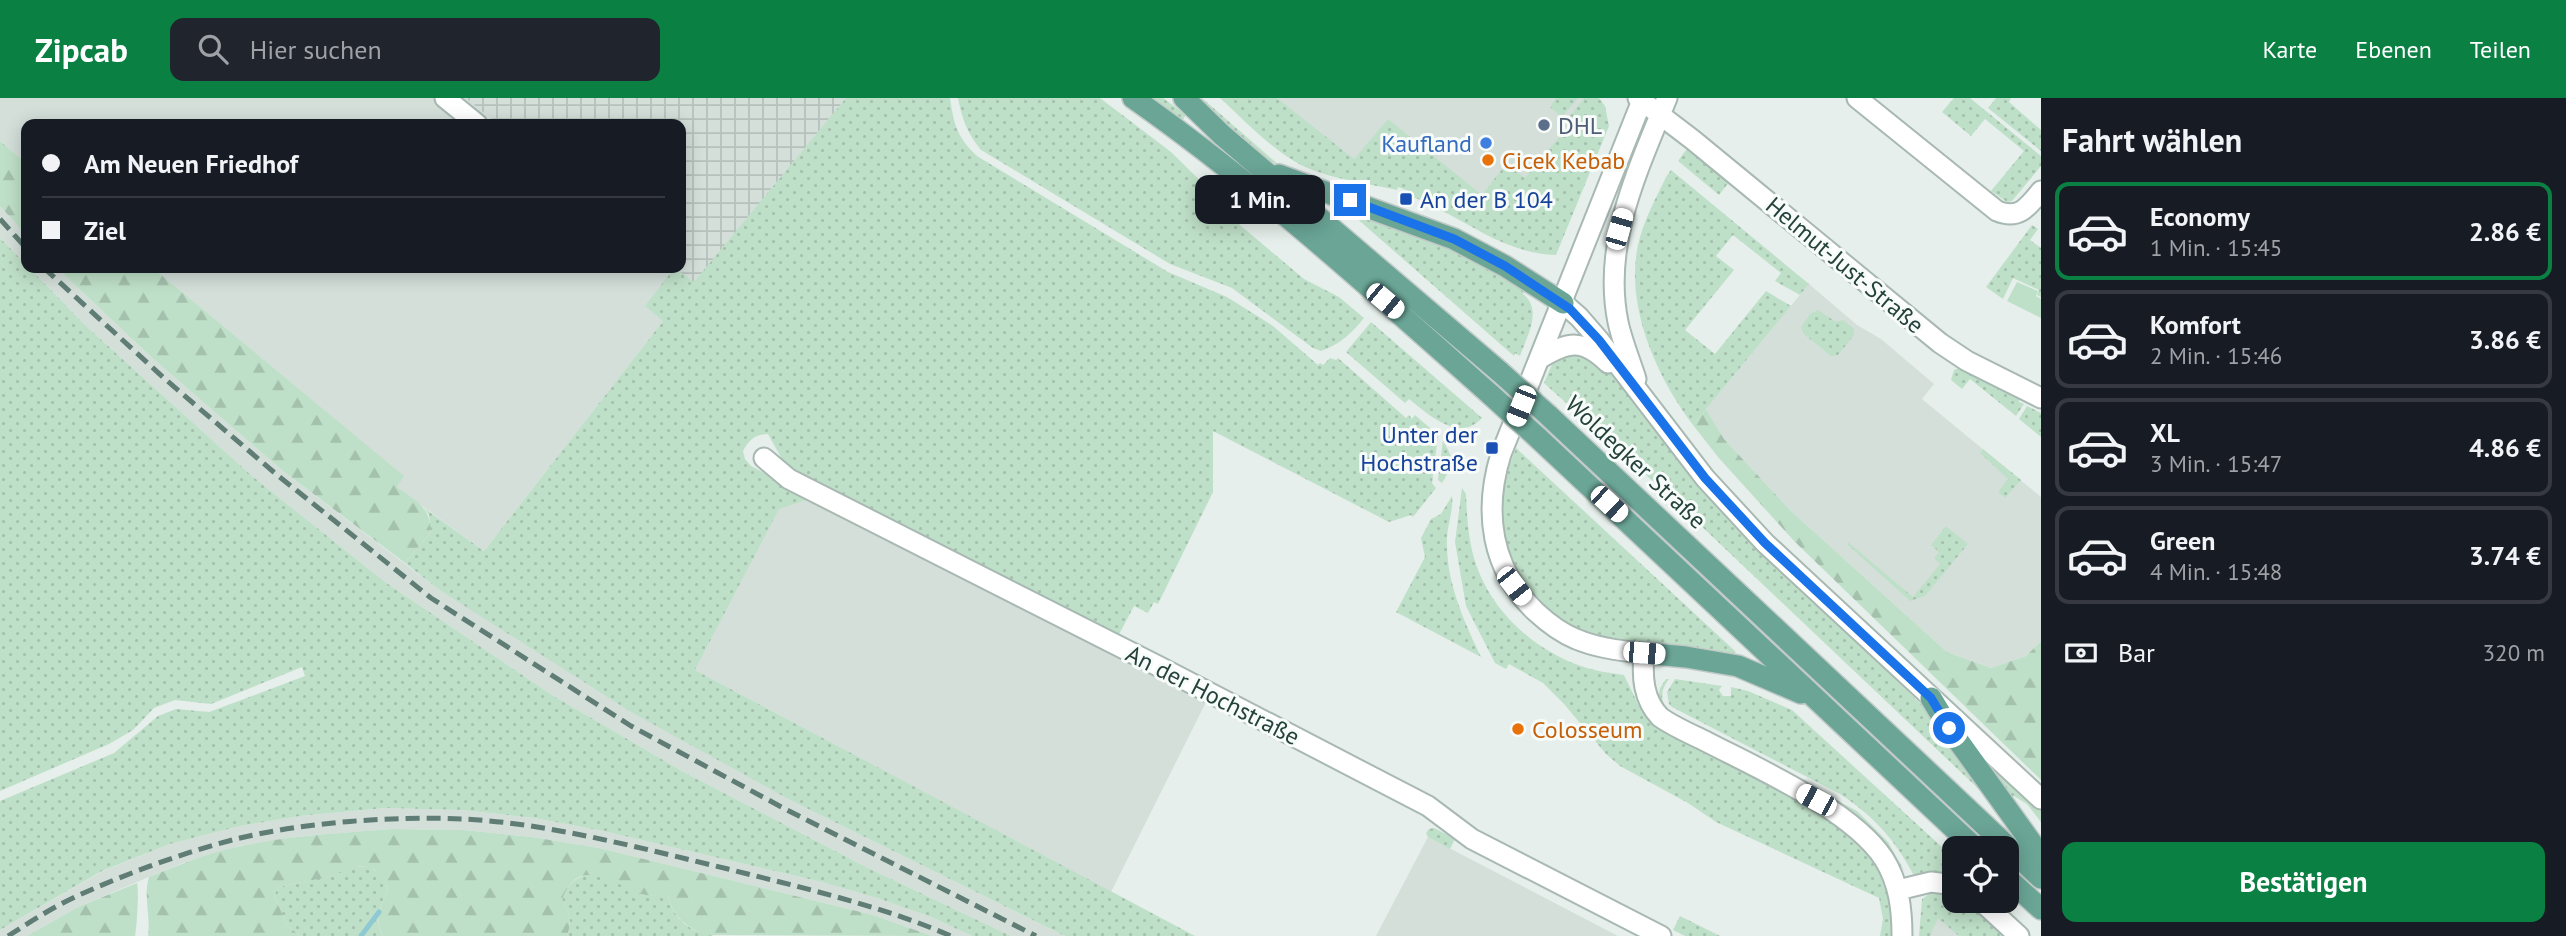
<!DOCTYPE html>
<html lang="de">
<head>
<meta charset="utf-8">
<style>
	body { margin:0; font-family:"PT Sans",sans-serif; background:#20242c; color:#f1f3f6; height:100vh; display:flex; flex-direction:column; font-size:26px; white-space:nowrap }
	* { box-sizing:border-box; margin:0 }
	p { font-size:23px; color:#9ea1a6 }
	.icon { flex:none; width:38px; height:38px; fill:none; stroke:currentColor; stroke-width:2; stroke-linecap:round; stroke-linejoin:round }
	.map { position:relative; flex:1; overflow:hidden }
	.panel { display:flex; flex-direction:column; background:#171b24; width:525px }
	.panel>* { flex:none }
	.banner { position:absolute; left:21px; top:21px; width:665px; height:154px; border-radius:14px; box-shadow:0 4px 18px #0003; display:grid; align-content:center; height:154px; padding:0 21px; background:#171b24 }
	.fabs { position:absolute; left:1942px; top:738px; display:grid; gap:14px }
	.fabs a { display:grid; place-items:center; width:77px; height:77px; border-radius:14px; background:#171b24; box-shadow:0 4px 18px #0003; font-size:35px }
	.end { position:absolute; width:32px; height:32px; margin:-16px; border:9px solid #1a73e8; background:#fff; box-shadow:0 0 0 4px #fff }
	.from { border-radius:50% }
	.bubble { position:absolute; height:49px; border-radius:14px; background:#171b24; box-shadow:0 4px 18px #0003; font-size:23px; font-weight:700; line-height:49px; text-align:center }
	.car { position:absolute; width:21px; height:42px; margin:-21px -10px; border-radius:9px; box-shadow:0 0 5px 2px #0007; background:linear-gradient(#fff 24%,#345 0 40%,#fff 0 76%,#345 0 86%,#fff 0) }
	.banner b { display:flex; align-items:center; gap:24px; height:66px; font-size:26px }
	.banner b+b { border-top:2px solid #363941 }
	.banner i { width:18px; height:18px; background:#f1f3f6 }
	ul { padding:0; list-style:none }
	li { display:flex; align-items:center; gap:21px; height:98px; margin:0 14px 10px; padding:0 7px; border:4px solid #363941; border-radius:14px }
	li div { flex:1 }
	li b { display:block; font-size:26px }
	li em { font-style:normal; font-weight:700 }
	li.on { border-color:#0b8043 }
	li>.icon { width:63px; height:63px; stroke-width:1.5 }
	h2 { padding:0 21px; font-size:32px; line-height:84px }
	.pay { display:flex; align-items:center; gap:18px; height:77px; padding:0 21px; font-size:26px }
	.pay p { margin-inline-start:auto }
	.button { display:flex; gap:14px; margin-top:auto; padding:14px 21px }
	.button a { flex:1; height:80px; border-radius:14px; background:#0b8043; color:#fff; font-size:28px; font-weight:700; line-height:80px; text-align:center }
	header { display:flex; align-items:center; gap:42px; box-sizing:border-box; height:98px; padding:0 35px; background:#0b8043; color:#fff }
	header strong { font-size:33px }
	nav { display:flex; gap:38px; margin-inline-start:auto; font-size:24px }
	.search { width:490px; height:63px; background:#20242c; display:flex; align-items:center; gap:18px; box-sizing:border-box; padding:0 24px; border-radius:14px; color:#9ea1a6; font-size:26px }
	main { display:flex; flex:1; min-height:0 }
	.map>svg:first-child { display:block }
	.built { fill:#d4dfda }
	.industrial { fill:url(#industrial-grid) }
	.grass { fill:url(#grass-dots) }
	.forest { fill:url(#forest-firs) }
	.green { fill:#bfe0c8 }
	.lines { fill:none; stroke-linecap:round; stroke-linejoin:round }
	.stream { stroke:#8ec9d4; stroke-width:5 }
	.street-casing { stroke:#a8b8b2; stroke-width:23 }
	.primary-casing { stroke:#c2cac8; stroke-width:24 }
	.street { stroke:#fff; stroke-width:19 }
	.primary { stroke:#6aa596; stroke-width:21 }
	.rail { stroke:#5f7d75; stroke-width:5; stroke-dasharray:14 7; stroke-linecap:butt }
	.primary-bridge-casing { stroke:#c2cac8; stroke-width:24; stroke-linecap:butt }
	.primary-bridge { stroke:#6aa596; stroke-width:21 }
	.route { stroke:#1a73e8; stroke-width:9 }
	.service-dot { fill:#5c6f8a; stroke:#f7fbf9; stroke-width:2.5 }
	.shop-dot { fill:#3f7fe0; stroke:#f7fbf9; stroke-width:2.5 }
	.food-dot { fill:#e8710a; stroke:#f7fbf9; stroke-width:2.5 }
	.transit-dot { fill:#1a4fb4; stroke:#f7fbf9; stroke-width:2.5 }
	.labels { text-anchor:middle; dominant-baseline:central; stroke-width:6; stroke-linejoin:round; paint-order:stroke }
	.service-label { font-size:24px; fill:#4e5e75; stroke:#f7fbf9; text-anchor:start }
	.shop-label { font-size:24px; fill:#366cbe; stroke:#f7fbf9; text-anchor:end }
	.food-label { font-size:24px; fill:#c56008; stroke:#f7fbf9; text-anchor:start }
	.transit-label { font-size:24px; fill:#164399; stroke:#f7fbf9; text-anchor:start }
	.street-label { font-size:24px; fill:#24423a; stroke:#f7fbf9 }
</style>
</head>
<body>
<header>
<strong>Zipcab</strong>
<div class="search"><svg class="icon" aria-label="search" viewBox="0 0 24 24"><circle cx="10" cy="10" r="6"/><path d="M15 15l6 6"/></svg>Hier suchen</div>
<nav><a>Karte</a><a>Ebenen</a><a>Teilen</a></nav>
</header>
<main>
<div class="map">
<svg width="2041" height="838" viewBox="0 0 2041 838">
	<defs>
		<pattern id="industrial-grid" width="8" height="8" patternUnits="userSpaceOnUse" patternTransform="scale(1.75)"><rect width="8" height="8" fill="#d4dfda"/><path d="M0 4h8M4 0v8" fill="none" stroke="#b6c1bc"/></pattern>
		<pattern id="grass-dots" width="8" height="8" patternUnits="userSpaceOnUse" patternTransform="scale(1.75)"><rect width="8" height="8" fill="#bfe0c8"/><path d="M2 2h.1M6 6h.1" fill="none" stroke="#a4c1ad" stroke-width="1.8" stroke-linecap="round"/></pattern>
		<pattern id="forest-firs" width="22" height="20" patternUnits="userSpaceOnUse" patternTransform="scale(1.75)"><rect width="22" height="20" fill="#bfe0c8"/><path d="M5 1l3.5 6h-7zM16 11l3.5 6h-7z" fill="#a4c1ad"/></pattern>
	</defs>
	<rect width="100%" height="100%" fill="#e6efeb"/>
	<g class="built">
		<path d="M0,0H846L663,223L484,453L396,389L403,378L153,170H681V26H26V65L0,43Z"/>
		<path d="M1263,0H1584L1568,21L1573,25L1507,112L1353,63Z"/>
		<path d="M0,108L26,137V167L0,140Z"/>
		<path d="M29,170H57L150,258L283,373L438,491L792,703L1065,838H1011L868,770L682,673L552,597L385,484L252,378L87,229Z"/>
		<path d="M1809,186L1857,227L1881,241L1934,286L1922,301L2041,399V543L2026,558L1991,570L1947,554L1791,413L1724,341L1706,311Z"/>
		<path d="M812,400L1207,602L1111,794L695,572L779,410Z"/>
		<path d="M385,710L461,712L534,720L603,733L822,784L877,800L931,819L972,838H932L873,817L599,750L532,739L464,732L393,731L303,738L240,748L183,765L149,779L78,809L27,838H0V832L103,773L170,746L240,728L300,718Z"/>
		<path d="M1428,739L1618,838H1376Z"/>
		<path d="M1936,798L1979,838H1920Z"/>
	</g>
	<path class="industrial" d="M466,0H846L694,185L675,170H681V26H498Z"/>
	<g class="grass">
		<path d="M846,0H950C954,27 957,39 977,58L1168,174L1227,199L1273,228L1318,267L1320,265L1323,267L1330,260L1336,262L1338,260L1406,320L1409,317L1412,321L1415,317L1438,337L1432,385L1436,390L1413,419L1411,417L1389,424L1213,333V394L1158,506L1154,504L1148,515L1134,508L1116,542L789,374L768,336C755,336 749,342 743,353L745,361L751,368L812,400L779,411L695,572L1195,838H1065L792,703L631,614L438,491L405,465L431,434L429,417L424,410L484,453L663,223L645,208L672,173L669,170H675L694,184Z"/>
		<path d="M958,0H1100L1171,54L1219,101L1241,128L1304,181L1339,199L1364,220C1352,235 1339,247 1321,253L1313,250L1232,190L1170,166L981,52C967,35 962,21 958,0Z"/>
		<path d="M1151,0H1163L1186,17L1182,23Z"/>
		<path d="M1200,0H1202L1280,68C1249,53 1221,27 1200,0Z"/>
		<path d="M1220,0H1277L1354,61L1388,21L1482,97L1506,66L1525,80L1570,26L1566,23L1584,0H1599L1605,8L1609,28L1556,157C1500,155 1464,119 1413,99L1414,95L1398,89L1397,92C1366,85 1331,81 1303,68C1274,54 1244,22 1220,0Z"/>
		<path d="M1556,0H1578L1562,19L1550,9Z"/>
		<path d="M1954,0H1970L2041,58V68L2012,103L2007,104L1991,93L2024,53L1985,21L1971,38L1942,14Z"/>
		<path d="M1996,0H2011L2009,4L2041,32V53L1988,10Z"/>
		<path d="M1686,52H1691L1730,83L1719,97L1678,63Z"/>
		<path d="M1671,72L1809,186L1800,197L1775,183L1781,175L1733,137L1716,158L1734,172L1685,232L1715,256L1766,193L1791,208L1693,327C1655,277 1622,202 1640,139C1646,118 1657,98 1666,79Z"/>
		<path d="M1346,111L1447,147L1525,191L1523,196C1543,212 1527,238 1520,258L1515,255L1514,258Z"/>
		<path d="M2032,127L2038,131L2030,142L2041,150V199L2037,197L2039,192L2013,180L2003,201L1986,189Z"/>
		<path d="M0,140L87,229L252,378L385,484L552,597L682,673L868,770L1011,838H972L931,819L877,800L822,784L603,733L534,720L461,712L385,710L300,718L240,728L170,746L102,773L0,832V703L114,655L158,618L176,611L209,614L305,578L302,569L211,606L175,602L154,610L133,632L109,646L0,693Z"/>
		<path d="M1818,212L1836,224L1843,222L1854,231V237L1838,257L1831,258L1805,237L1801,229L1810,216Z"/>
		<path d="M1371,224L1482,320C1459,345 1429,317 1409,301L1405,305L1346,254Z"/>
		<path d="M1571,253L1605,268L1701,386L1759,450L1922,607L1942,632L1986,698L1677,405L1544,285L1553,264Z"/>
		<path d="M1964,268L2020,298L2019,304L2024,306L2016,318L1970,281L1962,291L1951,282L1954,272Z"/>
		<path d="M2027,308L2041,315V339L2019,321Z"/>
		<path d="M1443,342L1454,364L1442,385L1438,382Z"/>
		<path d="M1516,350L1736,554L1734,556C1718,553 1702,549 1686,548C1656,545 1626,545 1596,536C1512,512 1484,427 1516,350Z"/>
		<path d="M1983,351L2021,382L2005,400L1998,394L2008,381L1980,355Z"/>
		<path d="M1462,390L1466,396C1467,417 1468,439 1474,460C1489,511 1532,551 1581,568C1595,573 1610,575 1624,577L1638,606L1650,622C1722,670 1876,715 1894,811C1895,819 1893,830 1893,838H1880L1883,821L1879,800L1716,724L1688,705L1620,668L1606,656L1564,606L1543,585L1509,566L1506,571L1495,565L1466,508L1455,444Z"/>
		<path d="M1452,398C1454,412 1446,430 1447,446C1447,486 1464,523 1481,559L1396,514L1425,459L1421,440L1431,421L1441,416Z"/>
		<path d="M1946,428L1968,446L1925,498L1910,503L1848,447V444L1913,499L1940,466L1934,460L1939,454L1931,447Z"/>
		<path d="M1666,581H1669C1661,591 1660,600 1666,611L1857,713L1888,744L1905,774L1878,739L1848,713L1671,618L1658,603L1660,590Z"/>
		<path d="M1675,581L1722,588L1719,592L1723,598H1731V589L1748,593L1792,612L1955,761V779L1944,776H1913C1895,741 1872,717 1840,696L1672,609L1669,606L1667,594Z"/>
		<path d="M1961,638L2041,710V724L2027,706L2014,698L2008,700Z"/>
		<path d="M1434,730L1455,741L1450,751L1428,739L1426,735L1429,731Z"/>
		<path d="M369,768L382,777L388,790C382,805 373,823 383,838H300L287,827L274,797L279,789L326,779L352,769Z"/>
		<path d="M595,775L648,797L668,798C673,822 692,835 715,838H567C572,824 570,814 562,802C569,783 576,779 595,775Z"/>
		<path d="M1932,794L1955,795V803H1971L2011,838H1959L1938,820L1930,838H1919L1922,801Z"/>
		<path d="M1680,818L1720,838H1685L1673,832Z"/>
	</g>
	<g class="forest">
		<path d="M0,43L26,65V137L0,108Z"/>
		<path d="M57,170H153L404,378L397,389C416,403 430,408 431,434L405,465L283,373L150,258Z"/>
		<path d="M1706,311L1724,341L1791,413L1947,554L1991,570L2026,558L2041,543V682L1794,443L1718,359L1693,327Z"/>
		<path d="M393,731L464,732L532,739L599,750L873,817L932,838L706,837C686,829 673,819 668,798C661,798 653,798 646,797C615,788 579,754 562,802C570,813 572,824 567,838H383C373,823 382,805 388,790C372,753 350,773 323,780C308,783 293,786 279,789L274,797L287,827L300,838H148C151,818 143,798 149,779C179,767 210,754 242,748C292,737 342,735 393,731Z"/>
		<path d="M137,785C139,793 137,827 135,838H27L78,809Z"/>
	</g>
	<path class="green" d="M2017,184L2038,193L2036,198L2041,201V220L2007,203Z"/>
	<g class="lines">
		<path class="stream" d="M361,838L379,814"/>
		<g class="street-casing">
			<g id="street">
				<path d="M445,0L477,26"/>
				<path d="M1638,0L1693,42L1940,245L1967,263L2041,300"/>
				<path d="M1643,0L1501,356C1483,414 1491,471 1536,514C1548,525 1561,535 1576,541C1597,550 1620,553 1644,555C1642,579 1643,601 1660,619C1674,629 1691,636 1707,644C1759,671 1852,712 1884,761C1899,785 1902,811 1902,838"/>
				<path d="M1857,0L1997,113C2019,122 2028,109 2041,93"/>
				<path d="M1563,205L1579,219L1599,242L1705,380L1765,445L2041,701"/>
				<path d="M1541,260C1569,243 1583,241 1608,265"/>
				<path d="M1636,281C1630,262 1622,243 1618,224C1602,145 1638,72 1667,0"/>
				<path d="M764,360L789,381L1158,568L1428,708L1472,741L1661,838"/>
				<path d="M1898,792L1931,784L1955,787"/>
				<path d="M1981,803L2019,838"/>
			</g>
		</g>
		<g class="primary-casing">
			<g id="primary">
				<path d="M1133,0C1259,88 1376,195 1491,297"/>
				<path d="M1184,0L1222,37L1500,274"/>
				<path d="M1279,77L1454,141L1505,168L1563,205"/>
				<path d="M1548,317L2041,780"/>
				<path d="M1537,339L1976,751"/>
				<path d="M1644,555L1686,559L1738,568L1801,595"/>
				<path d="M1931,600L1949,630L2041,758"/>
				<path d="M2007,780L2041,811"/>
			</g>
		</g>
		<use href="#street" class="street"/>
		<use href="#primary" class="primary"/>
		<g class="rail">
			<path d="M0,121L26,150"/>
			<path d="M44,170L165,281L276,376L431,500L631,628L787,712L1036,838"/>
			<path d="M8,838C30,824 53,809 77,798C128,775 182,755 236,741C305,724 392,718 463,721C548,725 644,751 728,771C803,790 879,807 951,838"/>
		</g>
		<g class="primary-bridge-casing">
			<g id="primary-bridge">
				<path d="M1500,274L1548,317"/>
				<path d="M1491,297L1537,339"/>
			</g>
		</g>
		<use href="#primary-bridge" class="primary-bridge"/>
	</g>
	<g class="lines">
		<path class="route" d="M1350,102L1454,141L1505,168L1570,211L1599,242L1705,380L1765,445L1931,600L1949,630"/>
	</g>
	<circle class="service-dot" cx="1544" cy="27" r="7"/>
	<circle class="shop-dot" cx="1486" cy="45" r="7"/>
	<g class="food-dot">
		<circle cx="1488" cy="62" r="7"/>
		<circle cx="1518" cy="631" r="7"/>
	</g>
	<g class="transit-dot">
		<rect x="1399" y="94" width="14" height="14" rx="3.5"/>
		<rect x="1485" y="343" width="14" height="14" rx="3.5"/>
	</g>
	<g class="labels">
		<g class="service-label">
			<text x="1558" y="27">DHL</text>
		</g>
		<g class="shop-label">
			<text x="1472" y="45">Kaufland</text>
		</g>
		<g class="food-label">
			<text x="1502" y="62">Cicek Kebab</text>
			<text x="1532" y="631">Colosseum</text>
		</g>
		<g class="transit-label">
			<text x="1420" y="101">An der B 104</text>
			<text x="1478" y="336" text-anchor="end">Unter der<tspan x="1478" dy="28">Hochstraße</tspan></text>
		</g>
		<g class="street-label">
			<text transform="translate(1845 167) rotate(40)">Helmut-Just-Straße</text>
			<text transform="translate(1636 364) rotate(43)">Woldegker Straße</text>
			<text transform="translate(1213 597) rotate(27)">An der Hochstraße</text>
		</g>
	</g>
</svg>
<div class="fabs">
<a><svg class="icon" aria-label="locate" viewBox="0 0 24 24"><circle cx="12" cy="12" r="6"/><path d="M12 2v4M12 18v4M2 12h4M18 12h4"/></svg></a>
</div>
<i class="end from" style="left:1949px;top:630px"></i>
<i class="end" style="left:1350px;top:102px"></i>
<div class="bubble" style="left:1195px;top:77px;width:130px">1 Min.</div>
<i class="car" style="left:1619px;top:131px;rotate:16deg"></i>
<i class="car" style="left:1385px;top:203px;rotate:130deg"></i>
<i class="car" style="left:1521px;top:308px;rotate:202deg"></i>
<i class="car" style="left:1609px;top:406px;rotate:133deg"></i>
<i class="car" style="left:1514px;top:488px;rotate:142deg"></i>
<i class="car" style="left:1644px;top:555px;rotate:95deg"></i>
<i class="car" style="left:1816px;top:702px;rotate:298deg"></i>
<div class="banner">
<b><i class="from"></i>Am Neuen Friedhof</b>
<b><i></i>Ziel</b>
</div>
</div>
<section class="panel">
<h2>Fahrt wählen</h2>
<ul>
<li class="on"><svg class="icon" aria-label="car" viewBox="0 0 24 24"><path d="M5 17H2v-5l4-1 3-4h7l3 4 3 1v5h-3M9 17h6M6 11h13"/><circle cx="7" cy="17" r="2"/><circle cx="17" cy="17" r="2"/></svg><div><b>Economy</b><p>1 Min. · 15:45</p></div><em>2.86 €</em></li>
<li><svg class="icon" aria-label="car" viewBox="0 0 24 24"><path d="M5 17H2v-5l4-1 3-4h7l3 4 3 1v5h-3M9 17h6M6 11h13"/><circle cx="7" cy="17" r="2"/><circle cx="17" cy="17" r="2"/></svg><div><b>Komfort</b><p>2 Min. · 15:46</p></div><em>3.86 €</em></li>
<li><svg class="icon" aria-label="car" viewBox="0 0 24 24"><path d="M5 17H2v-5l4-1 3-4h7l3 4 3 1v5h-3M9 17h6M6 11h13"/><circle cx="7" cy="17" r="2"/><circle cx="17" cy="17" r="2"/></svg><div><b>XL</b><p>3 Min. · 15:47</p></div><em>4.86 €</em></li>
<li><svg class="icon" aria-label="car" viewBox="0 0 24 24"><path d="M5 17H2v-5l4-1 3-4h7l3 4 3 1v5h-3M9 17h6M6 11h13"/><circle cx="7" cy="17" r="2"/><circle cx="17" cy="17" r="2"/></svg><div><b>Green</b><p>4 Min. · 15:48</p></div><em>3.74 €</em></li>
</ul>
<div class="pay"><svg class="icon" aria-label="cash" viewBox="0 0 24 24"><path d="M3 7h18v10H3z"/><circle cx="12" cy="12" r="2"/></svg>Bar<p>320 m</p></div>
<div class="button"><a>Bestätigen</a></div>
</section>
</main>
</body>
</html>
